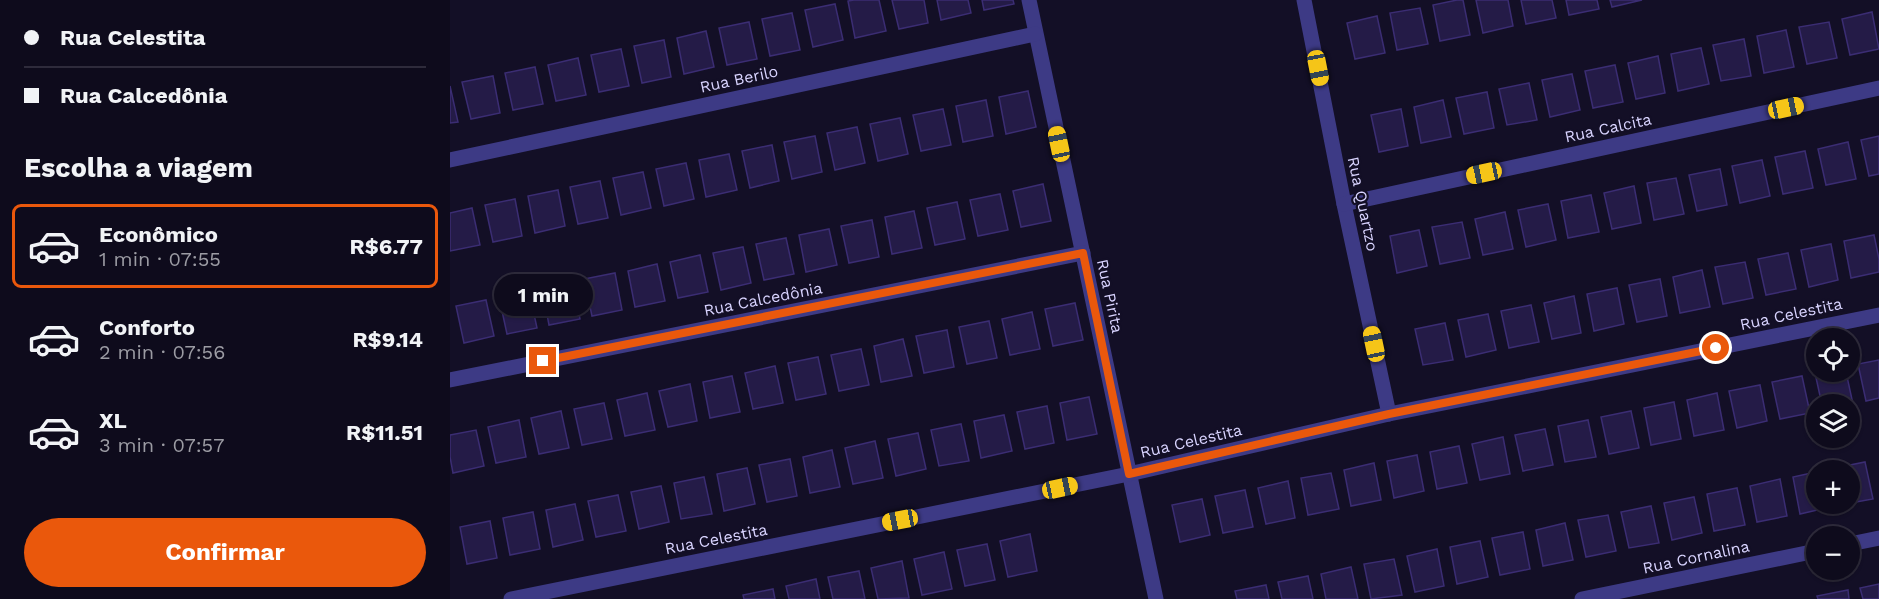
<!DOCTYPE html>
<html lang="pt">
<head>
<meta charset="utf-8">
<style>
	body { margin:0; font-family:"Work Sans",sans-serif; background:#1c1929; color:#f1f3f6; height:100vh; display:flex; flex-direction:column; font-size:22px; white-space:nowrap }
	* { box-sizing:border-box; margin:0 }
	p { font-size:20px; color:#9b9ba3 }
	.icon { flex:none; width:33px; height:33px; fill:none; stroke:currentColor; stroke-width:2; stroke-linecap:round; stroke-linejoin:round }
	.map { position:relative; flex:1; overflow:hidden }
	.details { display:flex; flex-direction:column; background:#0e0b1c; width:450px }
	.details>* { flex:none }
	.hud { display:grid; align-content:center; height:132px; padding:0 24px; background:#0e0b1c }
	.buttons { position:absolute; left:1356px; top:328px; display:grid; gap:12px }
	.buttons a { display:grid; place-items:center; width:54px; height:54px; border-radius:50%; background:#0e0b1c; box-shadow:0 2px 4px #0004,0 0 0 2px #2e2b3b; font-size:30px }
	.end { position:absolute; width:27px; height:27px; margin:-14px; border:8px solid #ea580c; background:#fff; box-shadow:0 0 0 3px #fff }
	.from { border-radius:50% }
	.bubble { position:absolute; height:42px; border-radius:21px; background:#0e0b1c; box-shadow:0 2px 4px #0004,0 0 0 2px #2e2b3b; font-size:20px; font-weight:700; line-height:42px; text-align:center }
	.car { position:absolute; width:18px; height:36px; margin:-18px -9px; border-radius:8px; box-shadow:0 0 4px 2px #0007; background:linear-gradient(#f5c518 24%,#345 0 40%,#f5c518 0 76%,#345 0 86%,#f5c518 0) }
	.hud b { display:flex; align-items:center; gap:21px; height:57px; font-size:22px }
	.hud b+b { border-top:2px solid #2e2b3b }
	.hud i { width:15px; height:15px; background:#f1f3f6 }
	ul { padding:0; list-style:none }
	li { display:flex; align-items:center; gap:18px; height:84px; margin:0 12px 9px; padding:0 12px; border:3px solid transparent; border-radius:9px }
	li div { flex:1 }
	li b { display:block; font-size:22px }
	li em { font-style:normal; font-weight:700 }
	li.on { border-color:#ea580c }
	li>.icon { width:54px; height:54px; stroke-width:1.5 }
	h2 { padding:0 24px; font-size:27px; line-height:72px }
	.cta { display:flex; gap:12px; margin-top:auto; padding:12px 24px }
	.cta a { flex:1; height:69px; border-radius:36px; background:#ea580c; color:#fff; font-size:24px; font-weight:700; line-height:69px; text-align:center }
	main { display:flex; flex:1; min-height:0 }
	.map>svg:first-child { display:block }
	.building { fill:#241b47; stroke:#3b2d73; stroke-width:1.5 }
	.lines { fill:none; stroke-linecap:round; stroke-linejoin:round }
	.minor { stroke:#3d3a85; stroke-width:15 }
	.route { stroke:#ea580c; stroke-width:8 }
	.labels { text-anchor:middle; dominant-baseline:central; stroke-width:4.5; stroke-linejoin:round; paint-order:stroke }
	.street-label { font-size:16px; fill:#d9d4ff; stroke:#130f26 }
</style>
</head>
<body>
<main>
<section class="details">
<div class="hud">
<b><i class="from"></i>Rua Celestita</b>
<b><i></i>Rua Calcedônia</b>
</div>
<h2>Escolha a viagem</h2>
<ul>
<li class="on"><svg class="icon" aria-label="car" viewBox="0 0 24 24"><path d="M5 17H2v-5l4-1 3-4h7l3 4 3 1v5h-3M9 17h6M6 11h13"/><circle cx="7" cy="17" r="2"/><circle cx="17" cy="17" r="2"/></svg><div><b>Econômico</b><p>1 min · 07:55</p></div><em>R$6.77</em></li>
<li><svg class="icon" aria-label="car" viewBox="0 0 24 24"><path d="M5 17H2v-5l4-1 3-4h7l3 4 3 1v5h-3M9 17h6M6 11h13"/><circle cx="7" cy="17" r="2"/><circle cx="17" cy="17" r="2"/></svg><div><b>Conforto</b><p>2 min · 07:56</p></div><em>R$9.14</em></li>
<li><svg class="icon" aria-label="car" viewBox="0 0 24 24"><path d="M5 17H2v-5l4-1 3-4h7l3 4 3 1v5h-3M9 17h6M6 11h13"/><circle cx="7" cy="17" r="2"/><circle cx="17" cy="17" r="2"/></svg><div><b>XL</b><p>3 min · 07:57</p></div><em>R$11.51</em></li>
</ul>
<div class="cta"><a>Confirmar</a></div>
</section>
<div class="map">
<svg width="1429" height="599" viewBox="0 0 1429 599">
	<rect width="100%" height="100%" fill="#130f26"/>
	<g class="building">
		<path d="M404,0H429L436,31L405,38L398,1Z"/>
		<path d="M442,0H474L478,23L449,29Z"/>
		<path d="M487,0H518L521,13L491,20Z"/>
		<path d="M532,0H563L564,4L534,10Z"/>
		<path d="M1007,0H1013L1020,35L990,41L983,5Z"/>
		<path d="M1026,0H1058L1063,26L1033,33Z"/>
		<path d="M1071,0H1102L1106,18L1076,24Z"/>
		<path d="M1116,0H1147L1149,9L1119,15Z"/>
		<path d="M1160,0H1192L1162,7Z"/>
		<path d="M385,4L393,40L363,47L355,10Z"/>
		<path d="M970,8L978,44L947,50L940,13Z"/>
		<path d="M1422,12L1429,49L1400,55L1392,19Z"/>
		<path d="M342,13L350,50L320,56L312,19Z"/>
		<path d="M927,16L935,53L905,59L897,23Z"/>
		<path d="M299,22L307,59L277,65L269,28Z"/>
		<path d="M1379,22L1387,58L1357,64L1349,27Z"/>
		<path d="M1336,30L1344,67L1314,73L1307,36Z"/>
		<path d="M256,31L264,67L234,74L227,38Z"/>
		<path d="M1294,39L1301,76L1271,81L1263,45Z"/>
		<path d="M214,40L221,77L192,83L184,46Z"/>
		<path d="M1251,48L1259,84L1228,91L1221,54Z"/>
		<path d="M171,49L179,86L149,92L141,55Z"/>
		<path d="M1208,56L1215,93L1186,99L1178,63Z"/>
		<path d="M128,58L136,95L106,101L98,65Z"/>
		<path d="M1165,65L1173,102L1143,108L1135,71Z"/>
		<path d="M85,67L93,104L63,110L55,73Z"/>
		<path d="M1122,74L1130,110L1100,117L1092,80Z"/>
		<path d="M43,76L50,113L21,119L12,82Z"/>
		<path d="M1079,83L1087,120L1057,125L1049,89Z"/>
		<path d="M0,86L8,122L0,123Z"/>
		<path d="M578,91L586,127L556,134L549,97Z"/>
		<path d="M1037,92L1044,128L1014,134L1006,98Z"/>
		<path d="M536,100L543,136L513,142L506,106Z"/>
		<path d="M993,100L1001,137L971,143L964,107Z"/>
		<path d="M493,109L501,145L471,151L463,115Z"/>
		<path d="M951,109L958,146L929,152L921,115Z"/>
		<path d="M450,118L458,154L428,161L420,124Z"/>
		<path d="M407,127L415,163L385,170L377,133Z"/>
		<path d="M365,136L372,172L342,179L334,142Z"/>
		<path d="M1429,136V174L1419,176L1411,140Z"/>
		<path d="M1398,142L1406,179L1376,185L1368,149Z"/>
		<path d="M322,145L329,181L300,188L292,151Z"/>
		<path d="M1355,151L1363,188L1333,194L1325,157Z"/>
		<path d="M279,154L287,190L256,197L249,160Z"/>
		<path d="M1312,160L1320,196L1290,203L1282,166Z"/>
		<path d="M236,163L244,199L214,206L206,169Z"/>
		<path d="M1270,169L1277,205L1247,211L1239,175Z"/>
		<path d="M193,172L201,208L171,215L163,178Z"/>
		<path d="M1226,178L1234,214L1204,220L1197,183Z"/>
		<path d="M150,181L158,218L128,224L120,187Z"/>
		<path d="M593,184L601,221L571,227L563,191Z"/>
		<path d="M1184,186L1191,223L1162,229L1154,193Z"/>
		<path d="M108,190L115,226L85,233L78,196Z"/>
		<path d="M550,194L558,230L528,236L520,200Z"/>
		<path d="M1141,195L1149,232L1118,238L1111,201Z"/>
		<path d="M65,199L72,236L43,242L35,205Z"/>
		<path d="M507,202L515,239L485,245L477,208Z"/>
		<path d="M1098,204L1106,240L1076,247L1068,210Z"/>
		<path d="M22,208L30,245L0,251V213Z"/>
		<path d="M464,211L472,248L442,254L435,217Z"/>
		<path d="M1055,212L1063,249L1033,255L1025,219Z"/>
		<path d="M422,220L429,257L399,263L391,226Z"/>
		<path d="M1012,222L1020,258L990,264L982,227Z"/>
		<path d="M379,229L387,265L356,272L349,235Z"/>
		<path d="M969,230L977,266L947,273L940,236Z"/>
		<path d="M1424,235L1429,259V272L1401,278L1394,241Z"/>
		<path d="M336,238L344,274L314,280L306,244Z"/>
		<path d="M1381,244L1388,280L1359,287L1351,250Z"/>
		<path d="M293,247L301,283L271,290L263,253Z"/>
		<path d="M1338,253L1346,289L1316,295L1308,259Z"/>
		<path d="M250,255L258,292L228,298L220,262Z"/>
		<path d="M1295,262L1303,298L1273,304L1265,267Z"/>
		<path d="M207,264L215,301L185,307L178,271Z"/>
		<path d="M1252,270L1260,307L1230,313L1223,277Z"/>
		<path d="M165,273L172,310L142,316L134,279Z"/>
		<path d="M1210,279L1217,316L1187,322L1179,285Z"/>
		<path d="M122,282L130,319L99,325L92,288Z"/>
		<path d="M1167,288L1174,324L1144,331L1137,294Z"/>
		<path d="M79,291L87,328L57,334L49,297Z"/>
		<path d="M1124,296L1131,333L1102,339L1094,303Z"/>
		<path d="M36,300L44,336L14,343L6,306Z"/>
		<path d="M625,303L633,340L603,346L595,309Z"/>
		<path d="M1081,305L1089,342L1059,348L1051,311Z"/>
		<path d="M582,312L590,349L560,355L552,319Z"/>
		<path d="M1038,314L1046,350L1016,357L1008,320Z"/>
		<path d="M539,321L547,358L517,364L509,327Z"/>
		<path d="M995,323L1003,360L973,365L965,329Z"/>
		<path d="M497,330L504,367L474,373L466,336Z"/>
		<path d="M453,339L462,376L431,382L424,346Z"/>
		<path d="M411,349L419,385L389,391L381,355Z"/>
		<path d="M368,357L376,394L346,400L338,363Z"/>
		<path d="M1429,360V398L1416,401L1408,364Z"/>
		<path d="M325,366L333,403L303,409L295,373Z"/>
		<path d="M1371,372H1396L1403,404L1372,405L1365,373Z"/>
		<path d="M282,376L290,412L260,418L253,382Z"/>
		<path d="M1352,376L1360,413L1330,419L1322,382Z"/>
		<path d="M240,384L247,421L218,427L209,391Z"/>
		<path d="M1310,385L1317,421L1287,428L1279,391Z"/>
		<path d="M197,393L205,430L175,436L167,400Z"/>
		<path d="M1267,393L1274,430L1244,436L1237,400Z"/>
		<path d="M639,397L647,434L617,440L610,403Z"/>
		<path d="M1224,402L1231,439L1201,445L1194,408Z"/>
		<path d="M154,403L162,439L132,445L124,409Z"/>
		<path d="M597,406L604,443L575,449L567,412Z"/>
		<path d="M111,411L119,448L89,454L81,418Z"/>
		<path d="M1181,411L1189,448L1159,454L1151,417Z"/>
		<path d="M554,415L562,451L531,458L524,421Z"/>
		<path d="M69,420L76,457L46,463L38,427Z"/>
		<path d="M1138,420L1146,457L1115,462L1108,426Z"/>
		<path d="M511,424L519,461L489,466L481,430Z"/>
		<path d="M1095,429L1103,465L1073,471L1065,435Z"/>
		<path d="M26,430L34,466L3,473L0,457V435Z"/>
		<path d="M468,433L476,469L446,476L438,439Z"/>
		<path d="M1053,437L1060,474L1030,480L1022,444Z"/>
		<path d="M425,441L433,478L403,484L395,448Z"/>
		<path d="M1009,446L1017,483L987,489L980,452Z"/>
		<path d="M382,450L390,487L360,493L353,457Z"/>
		<path d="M967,455L974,491L944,498L937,461Z"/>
		<path d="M340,459L347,496L317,502L309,465Z"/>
		<path d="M1415,462L1423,499L1400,503V471H1386L1385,468Z"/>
		<path d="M924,463L931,500L901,506L894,470Z"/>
		<path d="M297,468L305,504L274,511L267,474Z"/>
		<path d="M1366,472V504H1379L1380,507L1350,514L1343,477Z"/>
		<path d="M881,473L889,509L858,515L851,478Z"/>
		<path d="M254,477L262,514L231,519L224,483Z"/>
		<path d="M1330,479L1337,516L1307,522L1300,486Z"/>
		<path d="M838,481L845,518L816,524L808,488Z"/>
		<path d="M211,486L219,522L189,529L181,492Z"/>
		<path d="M1287,488L1295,525L1264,531L1257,494Z"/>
		<path d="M795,490L803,527L773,533L765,496Z"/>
		<path d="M168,495L176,531L146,537L138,501Z"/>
		<path d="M1244,497L1252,533L1222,540L1214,503Z"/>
		<path d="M752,499L760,535L730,542L722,505Z"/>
		<path d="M125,504L133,540L103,547L96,510Z"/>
		<path d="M1201,506L1209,543L1179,548L1171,512Z"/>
		<path d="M83,512L90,549L60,555L53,518Z"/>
		<path d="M1158,515L1166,551L1136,557L1128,520Z"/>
		<path d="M40,521L47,558L17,564L10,527Z"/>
		<path d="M1115,523L1123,560L1093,566L1086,530Z"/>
		<path d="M1073,532L1080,569L1050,575L1042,538Z"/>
		<path d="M580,534L587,571L558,577L550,541Z"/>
		<path d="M1030,541L1038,577L1007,584L1000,547Z"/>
		<path d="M537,544L545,580L515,586L507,550Z"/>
		<path d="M987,549L994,586L965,592L957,556Z"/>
		<path d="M494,552L502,589L472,595L464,559Z"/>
		<path d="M944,559L952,595L921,599L914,564Z"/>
		<path d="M452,561L459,598L428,599L421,568Z"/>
		<path d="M901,567L908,599H876L871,574Z"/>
		<path d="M409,571L415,599H383L378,577Z"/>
		<path d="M858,576L863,599H832L828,582Z"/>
		<path d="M366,579L370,599H339L336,586Z"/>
		<path d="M1429,584V599H1413L1410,588Z"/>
		<path d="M816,585L819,599H787L785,591Z"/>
		<path d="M323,589L325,599H294L293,595Z"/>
		<path d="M1398,590L1399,599H1368L1367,596Z"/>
	</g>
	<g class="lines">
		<g class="minor">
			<path d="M579,0L706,599"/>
			<path d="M854,0L894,204L939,414"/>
			<path d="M0,160L585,34"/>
			<path d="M894,204L1429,88"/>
			<path d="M0,380L633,253"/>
			<path d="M1400,544L1429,538"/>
			<path d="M61,599L679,474L939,414L1429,315"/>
			<path d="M1132,599L1366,551"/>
		</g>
	</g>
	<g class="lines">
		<path class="route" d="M93,361L633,253L679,474L939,414L1266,348"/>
	</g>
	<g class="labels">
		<g class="street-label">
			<text transform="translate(289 79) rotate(-12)">Rua Berilo</text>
			<text transform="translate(1158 128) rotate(-12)">Rua Calcita</text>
			<text transform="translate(913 204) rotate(78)">Rua Quartzo</text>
			<text transform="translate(660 296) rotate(78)">Rua Pirita</text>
			<text transform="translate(313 299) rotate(-11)">Rua Calcedônia</text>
			<text transform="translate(1341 314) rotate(-12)">Rua Celestita</text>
			<text transform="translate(741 441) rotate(-13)">Rua Celestita</text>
			<text transform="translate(266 539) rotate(-11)">Rua Celestita</text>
			<text transform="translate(1246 557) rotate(-12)">Rua Cornalina</text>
		</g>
	</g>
</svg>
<div class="buttons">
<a><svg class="icon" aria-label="locate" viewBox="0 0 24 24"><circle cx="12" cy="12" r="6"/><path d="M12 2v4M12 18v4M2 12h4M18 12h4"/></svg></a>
<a><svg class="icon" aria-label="layers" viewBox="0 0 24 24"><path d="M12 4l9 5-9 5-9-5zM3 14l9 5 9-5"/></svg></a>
<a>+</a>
<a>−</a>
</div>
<i class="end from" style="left:1266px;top:348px"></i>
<i class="end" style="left:93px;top:361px"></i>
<div class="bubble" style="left:44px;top:274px;width:99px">1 min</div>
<i class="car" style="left:868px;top:68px;rotate:169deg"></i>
<i class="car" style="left:1336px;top:108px;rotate:78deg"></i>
<i class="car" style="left:609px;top:144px;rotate:348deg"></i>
<i class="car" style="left:1034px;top:173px;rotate:258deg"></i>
<i class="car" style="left:924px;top:344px;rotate:348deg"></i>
<i class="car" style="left:610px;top:488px;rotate:78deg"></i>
<i class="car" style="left:450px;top:520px;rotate:259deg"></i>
</div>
</main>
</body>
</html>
